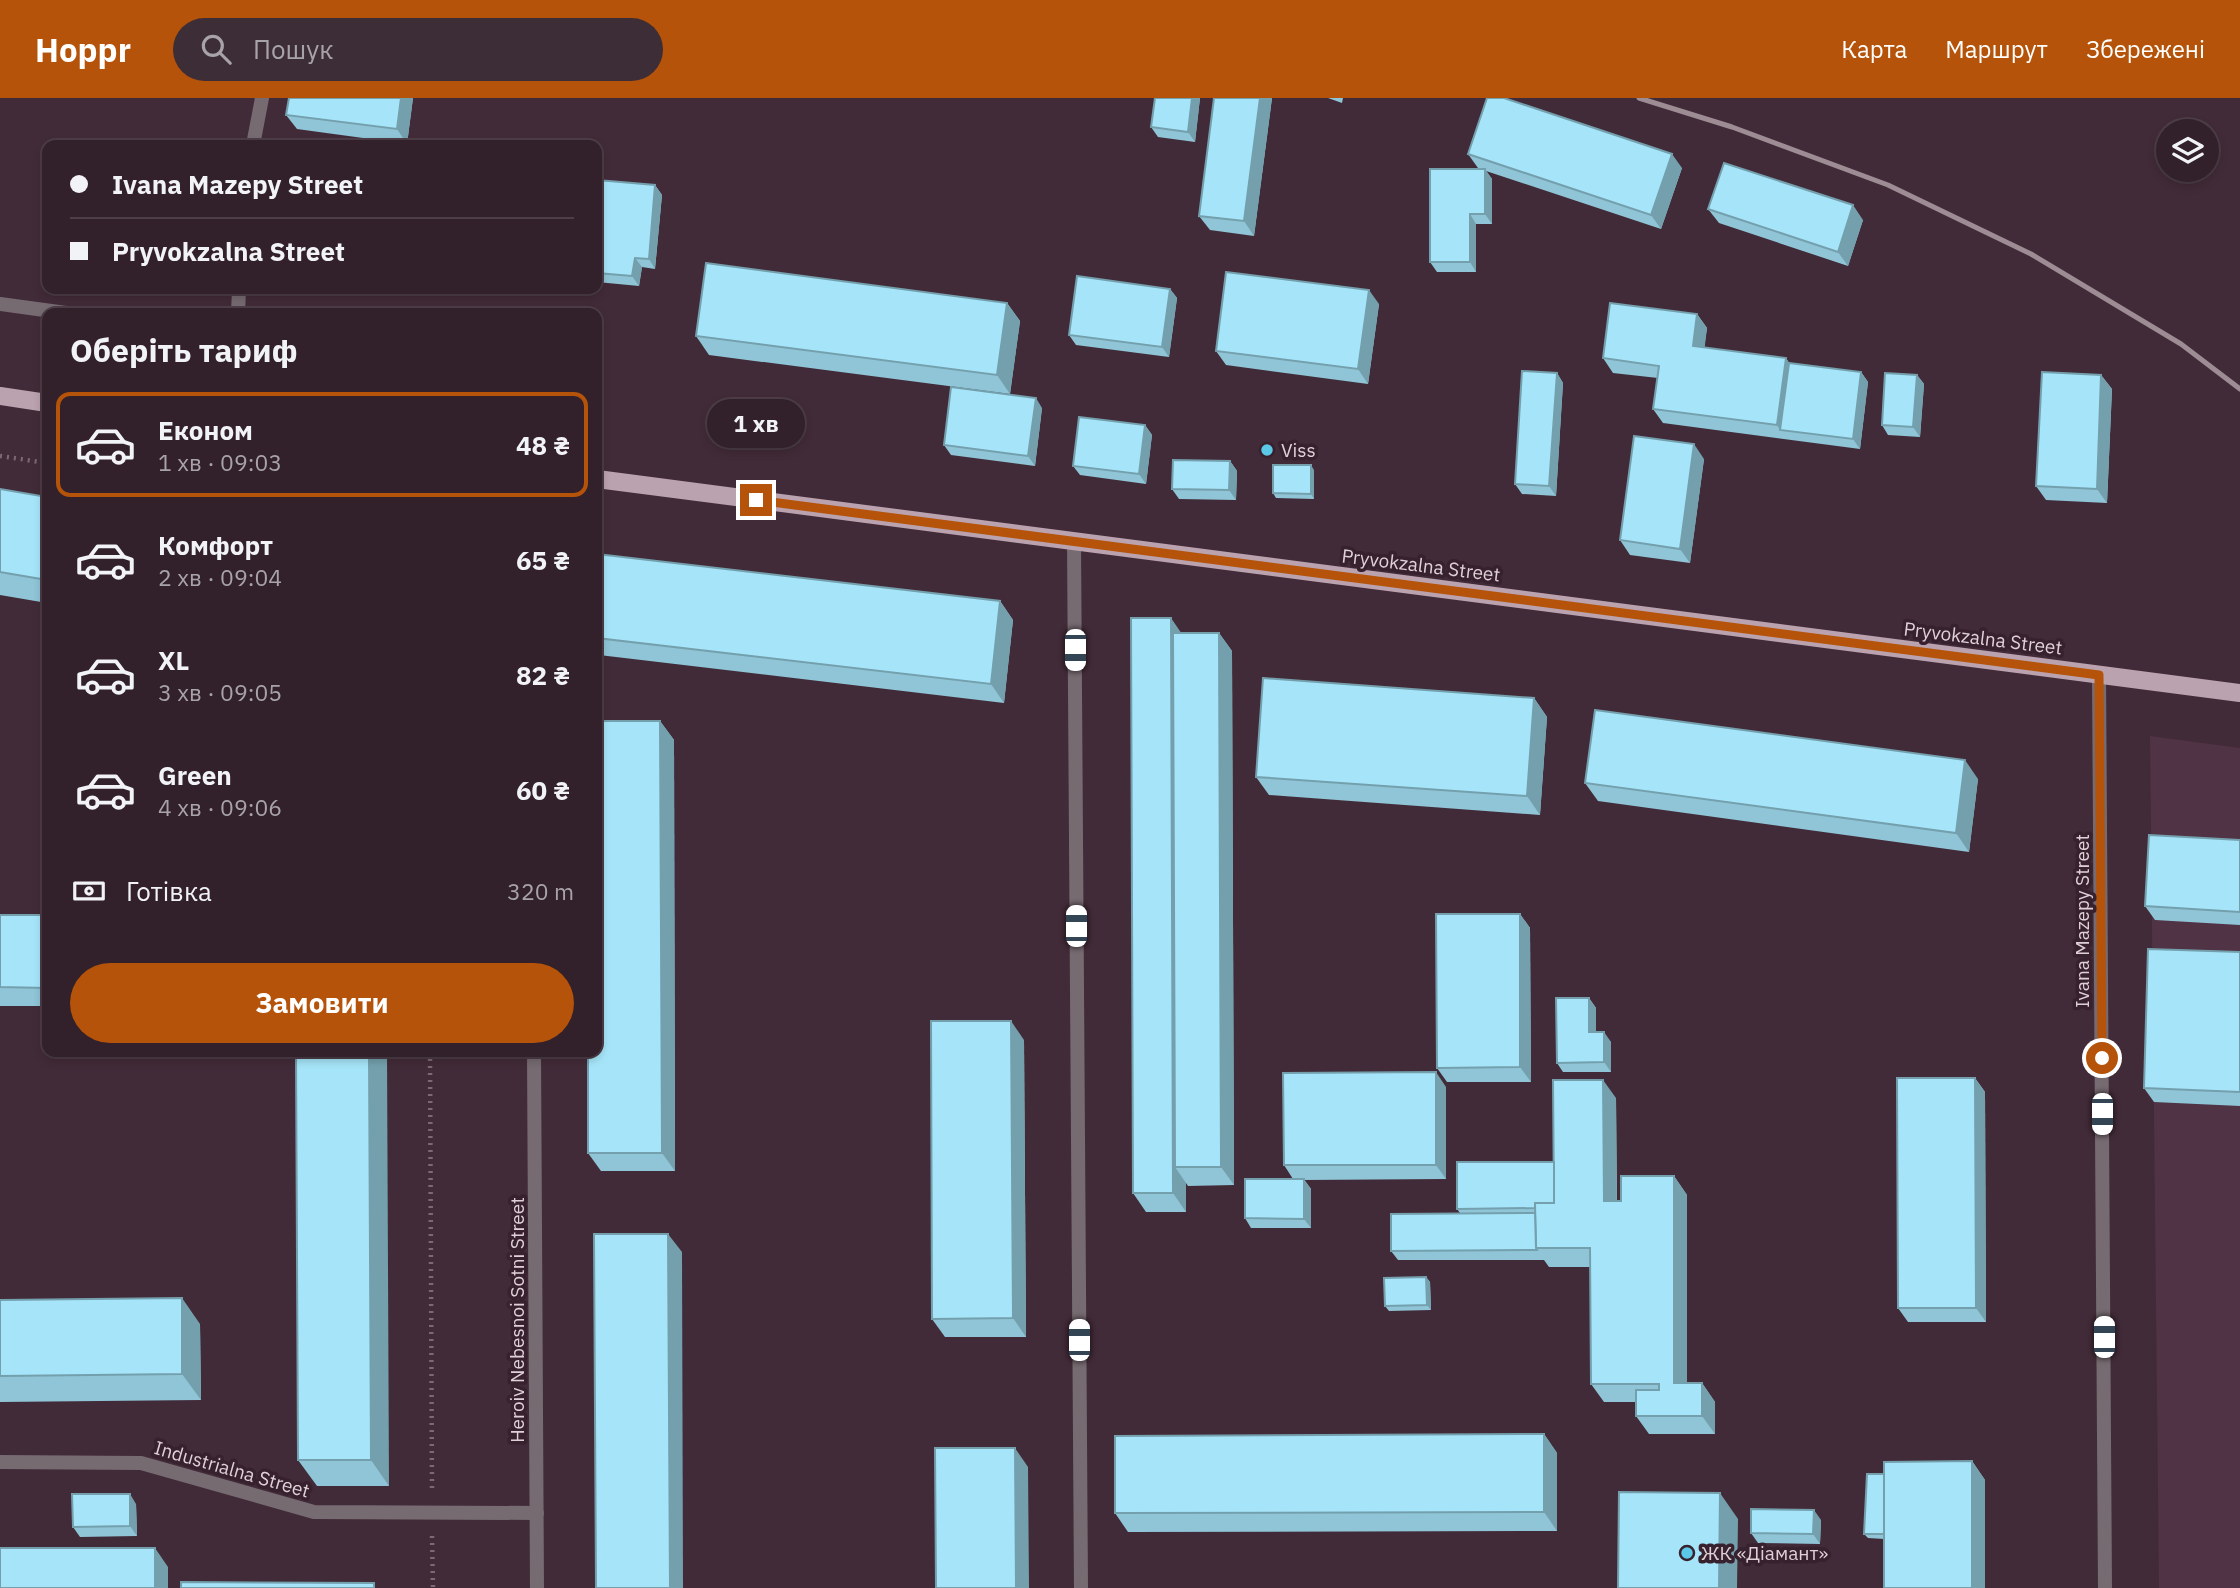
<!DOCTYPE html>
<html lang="uk">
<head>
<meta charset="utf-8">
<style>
	body { margin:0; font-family:"IBM Plex Sans",sans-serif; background:#3d2d36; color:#f1f3f6; height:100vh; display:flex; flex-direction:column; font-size:26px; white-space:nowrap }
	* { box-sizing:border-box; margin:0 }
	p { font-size:23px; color:#a8a3a8 }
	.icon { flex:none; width:38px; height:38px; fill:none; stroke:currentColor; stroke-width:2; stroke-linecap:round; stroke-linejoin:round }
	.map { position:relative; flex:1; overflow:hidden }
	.details { position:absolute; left:42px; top:210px; width:560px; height:749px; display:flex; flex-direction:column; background:#32202a; border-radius:14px; box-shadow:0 4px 10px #0003,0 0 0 2px #4d3e47 }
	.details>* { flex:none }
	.hud { position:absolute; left:42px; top:42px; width:560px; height:154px; border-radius:14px; box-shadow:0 4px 10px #0003,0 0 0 2px #4d3e47; display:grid; align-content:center; height:154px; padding:0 28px; background:#32202a }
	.buttons { position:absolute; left:2156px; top:21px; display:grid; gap:14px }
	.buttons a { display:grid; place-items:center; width:63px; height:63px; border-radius:50%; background:#32202a; box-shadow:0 4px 10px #0003,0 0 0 2px #4d3e47; font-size:35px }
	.end { position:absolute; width:32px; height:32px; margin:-16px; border:9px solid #b45309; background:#fff; box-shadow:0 0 0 4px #fff }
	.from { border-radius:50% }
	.bubble { position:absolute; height:49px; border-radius:24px; background:#32202a; box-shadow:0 4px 10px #0003,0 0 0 2px #4d3e47; font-size:23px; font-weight:800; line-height:49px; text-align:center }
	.car { position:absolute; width:21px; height:42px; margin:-21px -10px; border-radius:9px; box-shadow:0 0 5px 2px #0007; background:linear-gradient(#fff 24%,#345 0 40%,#fff 0 76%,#345 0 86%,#fff 0) }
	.hud b { display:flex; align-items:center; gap:24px; height:66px; font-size:26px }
	.hud b+b { border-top:2px solid #4d3e47 }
	.hud i { width:18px; height:18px; background:#f1f3f6 }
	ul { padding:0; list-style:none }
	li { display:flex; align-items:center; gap:21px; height:105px; margin:0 14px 10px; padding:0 14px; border:4px solid transparent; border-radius:14px }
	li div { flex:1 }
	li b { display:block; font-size:26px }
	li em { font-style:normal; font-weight:800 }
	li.on { border-color:#b45309 }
	li>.icon { width:63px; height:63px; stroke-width:1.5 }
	h2 { padding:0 28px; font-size:32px; line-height:84px }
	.pay { display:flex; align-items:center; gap:18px; height:77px; padding:0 28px; font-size:26px }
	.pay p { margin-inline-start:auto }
	.cta { display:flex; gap:14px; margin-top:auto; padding:14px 28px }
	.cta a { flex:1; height:80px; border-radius:42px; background:#b45309; color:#fff; font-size:28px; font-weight:800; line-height:80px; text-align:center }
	header { display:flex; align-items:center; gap:42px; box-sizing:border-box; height:98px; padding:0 35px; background:#b45309; color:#fff }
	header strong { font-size:33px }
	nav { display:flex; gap:38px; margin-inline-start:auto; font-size:24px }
	.search { width:490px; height:63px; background:#3d2d36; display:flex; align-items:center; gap:18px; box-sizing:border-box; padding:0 24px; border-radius:38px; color:#a8a3a8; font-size:26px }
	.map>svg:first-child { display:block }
	.built { fill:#503344 }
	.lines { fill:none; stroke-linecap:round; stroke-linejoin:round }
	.path { stroke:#7d6974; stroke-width:4.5; stroke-dasharray:2 5; stroke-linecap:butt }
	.service { stroke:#776b72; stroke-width:14 }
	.minor { stroke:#776b72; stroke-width:14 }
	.primary { stroke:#bba2af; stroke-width:18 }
	.rail { stroke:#9e8c95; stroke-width:5 }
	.wall { fill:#8fc5d6 }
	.shaded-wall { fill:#74a0ae }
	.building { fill:#a6e5f9; stroke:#74a0ae; stroke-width:2 }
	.route { stroke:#b45309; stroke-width:9 }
	.poi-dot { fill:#5ac8e6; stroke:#37212e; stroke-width:2.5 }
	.labels { text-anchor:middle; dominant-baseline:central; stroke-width:7; stroke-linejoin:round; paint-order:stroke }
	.poi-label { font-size:19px; fill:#dfd0d7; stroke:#37212e; text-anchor:start }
	.street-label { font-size:19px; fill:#dfd0d7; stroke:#37212e }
</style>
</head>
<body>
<header>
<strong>Hoppr</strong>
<div class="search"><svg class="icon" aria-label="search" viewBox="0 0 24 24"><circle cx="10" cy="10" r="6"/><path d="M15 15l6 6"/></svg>Пошук</div>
<nav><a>Карта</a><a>Маршрут</a><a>Збережені</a></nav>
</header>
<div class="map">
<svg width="2240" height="1490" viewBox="0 0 2240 1490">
	<rect width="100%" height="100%" fill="#422b38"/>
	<path class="built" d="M2150,638L2240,650V1490H2159Z"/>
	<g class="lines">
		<g class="path">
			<path d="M0,358L47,365"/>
			<path d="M430,954L432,1391"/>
			<path d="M432,1438L433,1490"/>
		</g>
		<g class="service">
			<path d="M253,47L262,0"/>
			<path d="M0,206L66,215"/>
			<path d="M238,215L239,191"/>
			<path d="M1074,443L1081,1490"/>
		</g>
		<g class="minor">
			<path d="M2099,577L2105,1490"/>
			<path d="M534,954L537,1490"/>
			<path d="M0,1364L141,1365L314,1414L537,1415"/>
		</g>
		<g class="primary">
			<path d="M0,298L47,305"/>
			<path d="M597,381L2240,595"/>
		</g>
		<path class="rail" d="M1639,0L1732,29L1888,87L2031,156L2181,246L2240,291"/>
	</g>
	<g class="wall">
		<path d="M413,0L407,46L297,31L286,17Z"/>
		<path d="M1155,0H1200L1195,44L1158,39L1151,29Z"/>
		<path d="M1214,0H1272L1254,138L1210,132L1199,118Z"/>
		<path d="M1328,0H1343L1342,5Z"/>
		<path d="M1468,56L1682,70L1661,131L1486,73L1492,81V126H1476V174H1437L1430,164L1481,71L1478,70Z"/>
		<path d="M597,82L655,87L662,97L655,171L642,169L639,188L597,184Z"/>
		<path d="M1708,111L1863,122L1848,168L1719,125Z"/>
		<path d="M1170,191L1177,200L1169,259L1076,247L1069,237Z"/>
		<path d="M1007,205L1020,223L1010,296L709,257L696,238Z"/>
		<path d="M1379,206L1368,286L1226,267L1216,253Z"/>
		<path d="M1697,216L1707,230L1704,250L1786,260L1789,265L1861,274L1868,284L1860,351L1663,325L1653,311L1658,280L1613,275L1603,260Z"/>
		<path d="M1557,275L1563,285L1556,398L1522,396L1515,386Z"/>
		<path d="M1917,277L1924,286L1920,339L1888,337L1882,327Z"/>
		<path d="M2101,277L2112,291L2107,405L2046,402L2036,388Z"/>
		<path d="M1042,310L1035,368L951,357L944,347Z"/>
		<path d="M1145,327L1152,337L1146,386L1080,377L1073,368Z"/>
		<path d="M1704,361L1690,465L1630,457L1620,442Z"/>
		<path d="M1230,363L1237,373L1236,402L1179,401L1172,391Z"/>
		<path d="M1314,372V401L1276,400L1273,395Z"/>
		<path d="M0,391L47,399V505L0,497Z"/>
		<path d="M597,456L1000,503L1013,522L1004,605L599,557L597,554Z"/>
		<path d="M1181,535H1219L1232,553L1234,1087L1188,1088L1186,1085V1114H1146L1133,1095Z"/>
		<path d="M1534,600L1547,619L1540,717L1269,697L1256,679Z"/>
		<path d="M660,623L674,642L675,1073H601L588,1055Z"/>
		<path d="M1978,681L1969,754L1598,703L1585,685Z"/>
		<path d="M2240,742V827L2155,822L2145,808Z"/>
		<path d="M1520,816L1530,830L1531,984H1447L1437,970Z"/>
		<rect x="0" y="817" width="47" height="91"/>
		<path d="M2240,854V1008L2154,1004L2144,990Z"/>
		<path d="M1589,900L1596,910V934L1611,944V974H1563L1557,965Z"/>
		<path d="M1024,942L1026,1239H945L932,1221Z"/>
		<path d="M296,954L389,1388H317L298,1362Z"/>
		<path d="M1975,980L1985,994L1986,1224H1908L1898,1210Z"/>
		<path d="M1446,989V1081L1304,1082L1311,1091V1130H1251L1245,1120L1293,1081L1284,1067Z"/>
		<path d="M1616,1000L1617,1103H1621L1674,1078L1687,1097V1285H1702L1715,1304V1336H1649L1636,1318V1304H1604L1591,1286L1590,1169H1549L1544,1162H1398L1391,1153L1460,1115L1457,1111L1554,1064Z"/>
		<path d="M1426,1179L1430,1184L1431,1212L1389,1213L1385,1208Z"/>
		<path d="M0,1202L200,1226L201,1302L0,1304Z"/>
		<path d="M1544,1336L1557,1355V1433L1128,1434L1115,1415Z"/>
		<path d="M1972,1363L1985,1382V1490H1884V1441L1868,1440L1864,1436L1884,1376Z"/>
		<path d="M136,1406L137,1438L80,1439L73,1429Z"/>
		<path d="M1821,1422L1820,1446L1758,1445L1751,1435Z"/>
	</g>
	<g class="shaded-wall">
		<path d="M401,0H413L407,46L397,31Z"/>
		<path d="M1192,0H1200L1195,44L1188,34Z"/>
		<path d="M1260,0H1272L1254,138L1244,123Z"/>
		<path d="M1672,56L1682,70L1661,131L1651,117Z"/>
		<path d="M1485,71L1492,81V126L1485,116Z"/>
		<path d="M655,87L662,97L655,171L649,161Z"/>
		<path d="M1853,107L1863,122L1848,168L1838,154Z"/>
		<path d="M1470,116L1476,126V174L1470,164Z"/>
		<path d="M635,160L642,169L639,188L632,178Z"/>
		<path d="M1170,191L1177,200L1169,259L1162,249Z"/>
		<path d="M1369,192L1379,206L1368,286L1358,271Z"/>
		<path d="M1007,205L1020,223L1010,296L997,277Z"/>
		<path d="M1697,216L1707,230L1703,263L1693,248Z"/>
		<path d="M1786,260L1796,275L1780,332L1777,327Z"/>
		<path d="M1861,274L1868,284L1860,351L1853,341Z"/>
		<path d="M1557,275L1563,285L1556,398L1549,388Z"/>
		<path d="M1917,277L1924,286L1920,339L1913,329Z"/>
		<path d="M2101,277L2112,291L2107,405L2097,391Z"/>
		<path d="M1036,300L1042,310L1035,368L1028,358Z"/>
		<path d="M1145,327L1152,337L1146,386L1139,376Z"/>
		<path d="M1694,346L1704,361L1690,465L1680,451Z"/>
		<path d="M1230,363L1237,373L1236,402L1229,392Z"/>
		<path d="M1311,367L1314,372V401L1311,396Z"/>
		<path d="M1000,503L1013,522L1004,605L991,586Z"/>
		<path d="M1171,520L1184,539L1175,1069L1186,1085V1114L1173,1095Z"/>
		<path d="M1219,535L1232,553L1234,1087L1221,1069Z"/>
		<path d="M1534,600L1547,619L1540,717L1527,698Z"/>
		<path d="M660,623L674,642L675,1073L662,1055Z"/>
		<path d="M1965,662L1978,681L1969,754L1956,735Z"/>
		<path d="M1520,816L1530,830L1531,984L1520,969Z"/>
		<path d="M1589,900L1596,910V944L1589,934Z"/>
		<path d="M1011,923L1024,942L1026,1239L1013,1220Z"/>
		<path d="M1604,934L1611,944V974L1604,964Z"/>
		<path d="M369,954H387L389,1388L371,1362Z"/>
		<path d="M1436,974L1446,989V1081L1436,1067Z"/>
		<path d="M1975,980L1985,994L1986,1224L1976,1210Z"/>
		<path d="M1603,982L1616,1000L1617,1122L1604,1103Z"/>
		<path d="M1674,1078L1687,1097V1304L1674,1285Z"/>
		<path d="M1304,1081L1311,1091V1130L1304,1121Z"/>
		<path d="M668,1136L682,1154L683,1490H670Z"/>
		<path d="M1426,1179L1430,1184L1431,1212L1427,1207Z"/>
		<path d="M182,1200L200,1226L201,1302L182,1276Z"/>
		<path d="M1702,1285L1715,1304V1336L1702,1318Z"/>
		<path d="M1544,1336L1557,1355V1433L1544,1414Z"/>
		<path d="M1015,1350L1028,1369L1029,1490H1016Z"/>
		<path d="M1972,1363L1985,1382V1490H1972Z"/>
		<path d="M1720,1395L1738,1421L1737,1490H1719Z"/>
		<path d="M130,1396L136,1406L137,1438L130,1428Z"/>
		<path d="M1814,1412L1821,1422L1820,1446L1813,1436Z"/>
		<path d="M155,1450L168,1469V1490H155Z"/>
	</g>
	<g class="building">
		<path d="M289,0H401L397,31L286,17Z"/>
		<path d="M1155,0H1192L1188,34L1151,29Z"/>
		<path d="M1214,0H1260L1244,123L1199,118Z"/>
		<path d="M1487,0H1504L1672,56L1651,117L1468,56Z"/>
		<path d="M1724,65L1853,107L1838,154L1708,111Z"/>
		<path d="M1430,71H1485V116H1470V164H1430Z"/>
		<path d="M597,82L655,87L649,161L635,160L632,178L597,175Z"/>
		<path d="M706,165L1007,205L997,277L696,238Z"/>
		<path d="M1226,174L1369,192L1358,271L1216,253Z"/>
		<path d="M1077,178L1170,191L1162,249L1069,237Z"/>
		<path d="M1610,205L1697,216L1693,248L1786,260L1777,327L1653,311L1659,268L1603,260Z"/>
		<path d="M1789,265L1861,274L1853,341L1780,332Z"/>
		<path d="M1522,273L1557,275L1549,388L1515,386Z"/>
		<path d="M2042,274L2101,277L2097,391L2036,388Z"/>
		<path d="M1885,275L1917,277L1913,329L1882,327Z"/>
		<path d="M951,289L1036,300L1028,358L944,347Z"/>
		<path d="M1079,319L1145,327L1139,376L1073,368Z"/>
		<path d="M1634,338L1694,346L1680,451L1620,442Z"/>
		<path d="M1173,362L1230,363L1229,392L1172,391Z"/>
		<path d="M1273,367H1311V396L1273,395Z"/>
		<path d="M0,391L47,399V482L0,474Z"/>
		<path d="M597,456L1000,503L991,586L597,540Z"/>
		<path d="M1131,520H1171L1173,1095H1133Z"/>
		<path d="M1173,535H1219L1221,1069H1175Z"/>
		<path d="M1263,580L1534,600L1527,698L1256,679Z"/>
		<path d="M1595,612L1965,662L1956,735L1585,685Z"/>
		<path d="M597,623H660L662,1055H588V954H597Z"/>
		<path d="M2149,737L2240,742V814L2145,808Z"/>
		<path d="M1436,816H1520V969L1437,970Z"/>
		<path d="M0,817H47V890L0,889Z"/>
		<path d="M2148,851L2240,854V994L2144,990Z"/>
		<path d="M1556,900H1589V934H1604V964L1557,965Z"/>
		<path d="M931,923H1011L1013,1220L932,1221Z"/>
		<path d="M296,954H369L371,1362H298Z"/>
		<path d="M1436,974V1067H1284L1283,975Z"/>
		<path d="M1897,980H1975L1976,1210H1898Z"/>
		<path d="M1553,982H1603L1604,1103H1621V1078H1674V1285H1702V1318H1636V1292H1659V1286H1591L1590,1150H1536L1535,1105H1554Z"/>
		<path d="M1457,1064H1554V1105H1535V1110L1457,1111Z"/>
		<path d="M1245,1081H1304V1121L1245,1120Z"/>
		<path d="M1535,1115L1536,1150L1537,1152L1391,1153V1116Z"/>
		<path d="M594,1136H668L670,1490H596Z"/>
		<path d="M1426,1179L1427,1207L1385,1208L1384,1180Z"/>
		<path d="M182,1200V1276L0,1278V1202Z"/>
		<path d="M1544,1336V1414L1115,1415V1338Z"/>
		<path d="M935,1350H1015L1016,1490H936Z"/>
		<path d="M1972,1363V1490H1884V1364Z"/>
		<path d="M1867,1376H1884V1436H1864Z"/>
		<path d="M1619,1394L1720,1395L1719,1490H1618Z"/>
		<path d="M72,1396H130V1428L73,1429Z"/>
		<path d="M1751,1411L1814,1412L1813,1436L1751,1435Z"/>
		<rect x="0" y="1450" width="155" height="40"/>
		<path d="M181,1484L374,1485V1490H181Z"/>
	</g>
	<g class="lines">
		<path class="route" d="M756,402L2099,577L2102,960"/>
	</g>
	<g class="poi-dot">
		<circle cx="1267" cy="352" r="7"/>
		<circle cx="1687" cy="1455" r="7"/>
	</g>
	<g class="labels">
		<g class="poi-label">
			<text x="1281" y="352">Viss</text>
			<text x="1701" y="1455">ЖК «Діамант»</text>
		</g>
		<g class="street-label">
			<text transform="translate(1421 467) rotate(7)">Pryvokzalna Street</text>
			<text transform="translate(1983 540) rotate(7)">Pryvokzalna Street</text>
			<text transform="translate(2082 823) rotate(-90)">Ivana Mazepy Street</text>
			<text transform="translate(517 1222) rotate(-90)">Heroiv Nebesnoi Sotni Street</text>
			<text transform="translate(232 1371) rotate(16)">Industrialna Street</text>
		</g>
	</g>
</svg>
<div class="buttons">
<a><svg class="icon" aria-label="layers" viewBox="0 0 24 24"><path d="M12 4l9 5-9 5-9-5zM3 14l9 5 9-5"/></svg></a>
</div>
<i class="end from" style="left:2102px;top:960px"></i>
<i class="end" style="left:756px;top:402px"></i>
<div class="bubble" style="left:707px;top:301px;width:98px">1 хв</div>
<i class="car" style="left:1075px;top:552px;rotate:180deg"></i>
<i class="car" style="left:1076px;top:828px;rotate:0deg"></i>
<i class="car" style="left:2102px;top:1016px;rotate:180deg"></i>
<i class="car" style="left:2104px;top:1239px;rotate:0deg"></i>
<i class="car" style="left:1079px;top:1242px;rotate:0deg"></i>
<div class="hud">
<b><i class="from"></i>Ivana Mazepy Street</b>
<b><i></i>Pryvokzalna Street</b>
</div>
<section class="details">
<h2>Оберіть тариф</h2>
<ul>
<li class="on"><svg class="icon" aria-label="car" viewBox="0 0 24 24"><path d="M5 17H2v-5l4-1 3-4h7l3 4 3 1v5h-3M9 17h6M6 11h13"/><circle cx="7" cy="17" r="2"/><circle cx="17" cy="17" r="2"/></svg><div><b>Економ</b><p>1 хв · 09:03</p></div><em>48 ₴</em></li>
<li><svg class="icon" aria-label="car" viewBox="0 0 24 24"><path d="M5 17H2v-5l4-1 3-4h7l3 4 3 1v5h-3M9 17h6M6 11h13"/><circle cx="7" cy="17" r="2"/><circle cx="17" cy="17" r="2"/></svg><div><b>Комфорт</b><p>2 хв · 09:04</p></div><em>65 ₴</em></li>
<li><svg class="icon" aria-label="car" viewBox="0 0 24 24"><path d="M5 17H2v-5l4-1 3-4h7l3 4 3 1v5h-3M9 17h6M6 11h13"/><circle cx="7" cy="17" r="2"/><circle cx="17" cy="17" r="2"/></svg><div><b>XL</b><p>3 хв · 09:05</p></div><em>82 ₴</em></li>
<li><svg class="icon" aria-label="car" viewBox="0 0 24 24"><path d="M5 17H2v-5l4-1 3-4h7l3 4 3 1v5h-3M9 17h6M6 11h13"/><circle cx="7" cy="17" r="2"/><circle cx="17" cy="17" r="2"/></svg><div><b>Green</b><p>4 хв · 09:06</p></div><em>60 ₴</em></li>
</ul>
<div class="pay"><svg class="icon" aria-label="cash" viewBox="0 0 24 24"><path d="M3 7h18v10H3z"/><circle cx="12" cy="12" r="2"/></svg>Готівка<p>320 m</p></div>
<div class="cta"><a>Замовити</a></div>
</section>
</div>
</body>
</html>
